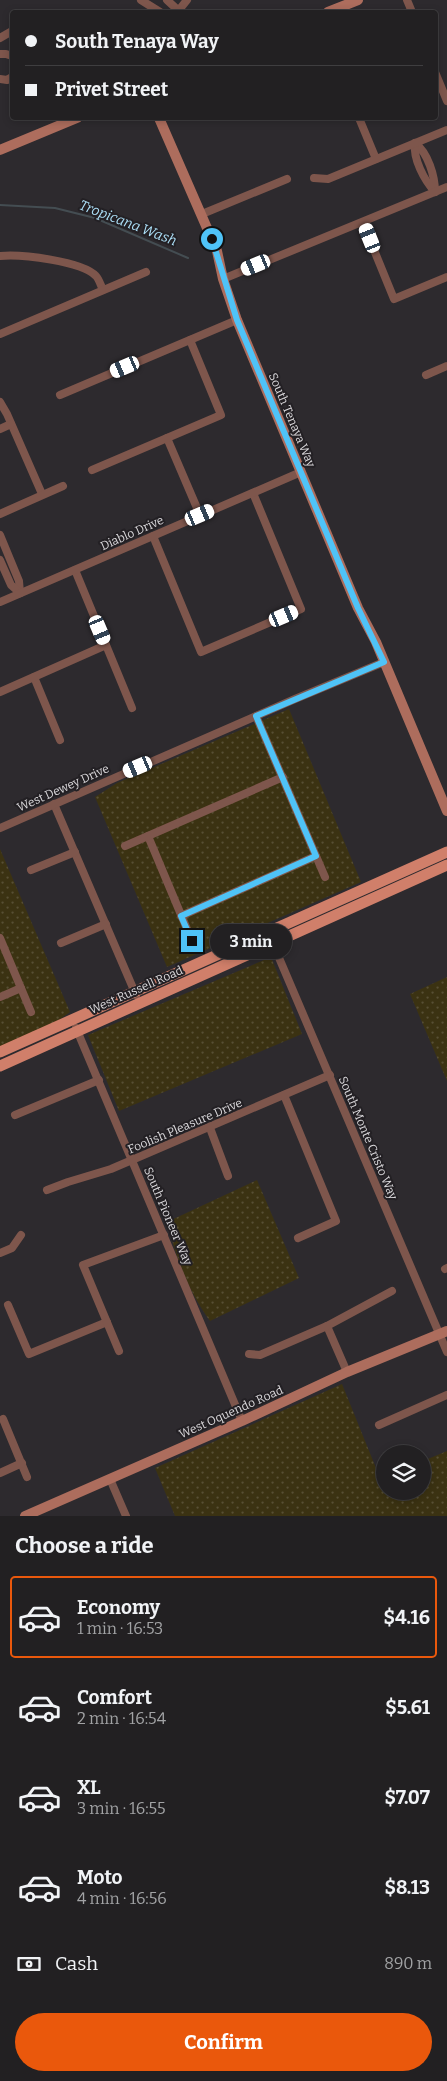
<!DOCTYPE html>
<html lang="en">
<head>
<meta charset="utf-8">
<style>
	body { margin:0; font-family:Bitter,serif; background:#2a282a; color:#f1f3f6; height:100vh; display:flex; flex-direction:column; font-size:19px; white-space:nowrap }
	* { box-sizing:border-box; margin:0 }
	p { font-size:16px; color:#a2a3a5 }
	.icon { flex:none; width:28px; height:28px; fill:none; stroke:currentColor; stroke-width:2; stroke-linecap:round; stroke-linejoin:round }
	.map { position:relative; height:1516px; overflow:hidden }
	.sheet { display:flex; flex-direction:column; background:#222022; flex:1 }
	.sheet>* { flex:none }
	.banner { position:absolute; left:10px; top:10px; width:428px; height:110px; border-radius:5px; box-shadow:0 2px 8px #0003,0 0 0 1px #3f3e40; display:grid; align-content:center; height:110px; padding:0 15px; background:#222022 }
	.tools { position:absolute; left:376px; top:1445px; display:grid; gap:10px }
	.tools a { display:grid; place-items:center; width:55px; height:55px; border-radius:50%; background:#222022; box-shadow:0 2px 8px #0003,0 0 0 1px #3f3e40; font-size:25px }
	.end { position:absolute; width:22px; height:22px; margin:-11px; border:6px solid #4fc3f7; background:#111; box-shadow:0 0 0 2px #111 }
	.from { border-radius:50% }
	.bubble { position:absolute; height:35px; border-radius:18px; background:#222022; box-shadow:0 2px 8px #0003,0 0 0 1px #3f3e40; font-size:16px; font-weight:700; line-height:35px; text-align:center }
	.car { position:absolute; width:15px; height:30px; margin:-15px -8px; border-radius:6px; box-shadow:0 0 4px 1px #0007; background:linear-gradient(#fff 24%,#345 0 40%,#fff 0 76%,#345 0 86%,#fff 0) }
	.banner b { display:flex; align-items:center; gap:18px; height:48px; font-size:19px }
	.banner b+b { border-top:1px solid #3f3e40 }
	.banner i { width:12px; height:12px; background:#f1f3f6 }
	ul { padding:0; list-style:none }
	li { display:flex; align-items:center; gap:15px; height:82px; margin:0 10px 8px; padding:0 5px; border:2px solid transparent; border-radius:5px }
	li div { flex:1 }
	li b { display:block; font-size:19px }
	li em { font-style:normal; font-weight:700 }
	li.on { border-color:#ea580c }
	li>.icon { width:45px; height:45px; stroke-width:1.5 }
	h2 { padding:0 15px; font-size:22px; line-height:60px }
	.pay { display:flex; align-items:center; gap:12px; height:55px; padding:0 15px; font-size:19px }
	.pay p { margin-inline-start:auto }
	.cta { display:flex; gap:10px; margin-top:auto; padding:10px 15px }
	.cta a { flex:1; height:58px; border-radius:30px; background:#ea580c; color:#fff; font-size:20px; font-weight:700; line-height:58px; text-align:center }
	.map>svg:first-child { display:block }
	.sand { fill:url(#sand-dots) }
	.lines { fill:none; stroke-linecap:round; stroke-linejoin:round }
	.stream { stroke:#444d52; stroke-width:2 }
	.street { stroke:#7e564c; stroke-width:8 }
	.secondary { stroke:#ad6d5d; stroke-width:10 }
	.primary { stroke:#d07f6a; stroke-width:11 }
	.route { stroke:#4fc3f7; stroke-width:6 }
	.labels { text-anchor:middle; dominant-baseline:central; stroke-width:4; stroke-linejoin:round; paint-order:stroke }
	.street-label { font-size:12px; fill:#dad8db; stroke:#232024 }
	.water-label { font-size:14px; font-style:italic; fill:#acdff7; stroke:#232024 }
</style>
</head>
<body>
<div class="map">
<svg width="447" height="1516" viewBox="0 0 447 1516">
	<defs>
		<pattern id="sand-dots" width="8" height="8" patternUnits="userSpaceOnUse" patternTransform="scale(1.25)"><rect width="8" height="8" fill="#3b3212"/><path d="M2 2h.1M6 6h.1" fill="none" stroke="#574f34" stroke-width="1.8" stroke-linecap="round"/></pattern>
	</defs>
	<rect width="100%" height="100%" fill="#2d2a2e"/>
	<g class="sand">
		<path d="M289,709L361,882L167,967L95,797L117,783Z"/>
		<path d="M0,849L70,1012L45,1030L0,1050Z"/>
		<path d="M271,957L302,1034L119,1111L88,1035Z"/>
		<path d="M447,977V1081L410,994Z"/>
		<path d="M257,1180L299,1278L210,1321C188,1291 176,1257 167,1222Z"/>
		<path d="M342,1384L380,1478L385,1476V1491H422L423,1461L447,1451V1516H175L155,1468Z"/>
	</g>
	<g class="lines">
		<path class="stream" d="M0,205L55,208L95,218L188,258"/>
		<g class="street">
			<path d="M141,0L160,12"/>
			<path d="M167,0L180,12"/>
			<path d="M407,0L412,12"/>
			<path d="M179,10L187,0"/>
			<path d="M0,38L12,31"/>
			<path d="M0,54H6L12,56"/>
			<path d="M435,72L447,101"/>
			<path d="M0,79L7,80L12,77"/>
			<path d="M359,118L376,159"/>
			<path d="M415,143C428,153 435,176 435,192"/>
			<path d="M415,143C413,159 424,180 435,192"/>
			<path d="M314,178L328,179L447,130"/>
			<path d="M202,214L287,179"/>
			<path d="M363,223L394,299L447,277"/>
			<path d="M0,256C21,254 82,261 96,276C99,279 101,286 103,290"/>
			<path d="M223,279L447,187"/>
			<path d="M0,334L146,272"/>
			<path d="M426,375L447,366"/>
			<path d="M60,395L237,320"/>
			<path d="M0,402L7,414L42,494"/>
			<path d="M0,429L11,424"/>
			<path d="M167,438L200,515"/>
			<path d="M92,470L221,415L190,340"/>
			<path d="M0,514L63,486"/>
			<path d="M0,535L19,581L20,593"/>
			<path d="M153,536L201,652L301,609L253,493"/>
			<path d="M0,560L11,585L20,593"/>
			<path d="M75,570L132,708"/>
			<path d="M0,602L301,472"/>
			<path d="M34,677L60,740"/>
			<path d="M0,692L106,645"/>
			<path d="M256,716L325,877"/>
			<path d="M54,804L136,995"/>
			<path d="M0,828L295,699L384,662"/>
			<path d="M148,836L192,941"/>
			<path d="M125,846L283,777"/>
			<path d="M31,870L75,852"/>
			<path d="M181,916L316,856"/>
			<path d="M0,938L31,1012"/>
			<path d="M271,939L447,1352"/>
			<path d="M61,943L106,924"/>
			<path d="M0,997L21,988"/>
			<path d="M76,1028L242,1421"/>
			<path d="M284,1095L336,1221L298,1238"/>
			<path d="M15,1115L99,1080"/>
			<path d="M210,1128L228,1176"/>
			<path d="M47,1190L68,1182L111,1169L330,1075"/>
			<path d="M0,1253L12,1248L21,1235"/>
			<path d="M445,1269L447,1268"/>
			<path d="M8,1305L29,1354L107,1322"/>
			<path d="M327,1326L347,1372"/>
			<path d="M119,1351L83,1265L164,1235"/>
			<path d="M249,1354L260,1355L327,1326L392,1291"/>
			<path d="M3,1419L27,1477"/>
			<path d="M379,1425L447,1395"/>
			<path d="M0,1473L22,1463"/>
			<path d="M110,1479L126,1516"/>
		</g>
		<g class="secondary">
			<path d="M328,12L358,0"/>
			<path d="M159,118L217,251L223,279L237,320L358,608L376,642L447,811"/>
			<path d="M0,150L77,118"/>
			<path d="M25,1516L242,1421L347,1372L447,1331"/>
		</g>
		<g class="primary">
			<path d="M0,1052L447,852"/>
			<path d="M0,1066L447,865"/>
		</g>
	</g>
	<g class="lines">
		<path class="route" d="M192,941L181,916L316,856L256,716L384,662L358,608L237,320L212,239"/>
	</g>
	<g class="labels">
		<g class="street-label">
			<text transform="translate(292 420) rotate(67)">South Tenaya Way</text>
			<text transform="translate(132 533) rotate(-24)">Diablo Drive</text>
			<text transform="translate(63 788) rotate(-24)">West Dewey Drive</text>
			<text transform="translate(136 990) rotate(-24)">West Russell Road</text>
			<text transform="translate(185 1126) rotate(-23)">Foolish Pleasure Drive</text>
			<text transform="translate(368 1138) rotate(67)">South Monte Cristo Way</text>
			<text transform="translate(168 1216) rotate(67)">South Pioneer Way</text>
			<text transform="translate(231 1412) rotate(-24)">West Oquendo Road</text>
		</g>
		<g class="water-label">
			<text transform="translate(128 223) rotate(21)">Tropicana Wash</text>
		</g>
	</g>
</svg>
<div class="tools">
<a><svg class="icon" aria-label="layers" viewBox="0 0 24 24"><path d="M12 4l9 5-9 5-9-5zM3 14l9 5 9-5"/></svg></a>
</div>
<i class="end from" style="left:212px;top:239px"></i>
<i class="end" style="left:192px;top:941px"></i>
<div class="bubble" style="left:210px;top:924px;width:82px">3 min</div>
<i class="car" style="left:370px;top:238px;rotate:338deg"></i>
<i class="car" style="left:256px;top:265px;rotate:248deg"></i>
<i class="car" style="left:125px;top:367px;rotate:247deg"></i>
<i class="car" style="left:200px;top:515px;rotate:67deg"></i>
<i class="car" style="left:284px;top:616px;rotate:67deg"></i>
<i class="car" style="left:100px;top:630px;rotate:157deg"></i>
<i class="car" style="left:138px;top:767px;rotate:247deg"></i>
<div class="banner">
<b><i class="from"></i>South Tenaya Way</b>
<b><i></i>Privet Street</b>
</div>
</div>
<section class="sheet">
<h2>Choose a ride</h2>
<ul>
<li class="on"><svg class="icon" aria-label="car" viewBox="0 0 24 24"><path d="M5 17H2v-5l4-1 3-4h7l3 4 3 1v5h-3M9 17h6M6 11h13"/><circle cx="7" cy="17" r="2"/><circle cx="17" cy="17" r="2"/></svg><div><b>Economy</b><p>1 min · 16:53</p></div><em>$4.16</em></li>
<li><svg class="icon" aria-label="car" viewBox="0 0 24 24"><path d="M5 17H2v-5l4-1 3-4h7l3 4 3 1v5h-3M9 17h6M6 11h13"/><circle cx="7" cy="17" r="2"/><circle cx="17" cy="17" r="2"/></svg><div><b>Comfort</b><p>2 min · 16:54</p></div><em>$5.61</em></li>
<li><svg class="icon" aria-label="car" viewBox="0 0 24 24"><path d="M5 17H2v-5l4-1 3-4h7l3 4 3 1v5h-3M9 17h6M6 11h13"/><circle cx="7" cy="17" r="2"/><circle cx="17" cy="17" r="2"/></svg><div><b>XL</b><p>3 min · 16:55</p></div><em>$7.07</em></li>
<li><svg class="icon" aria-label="car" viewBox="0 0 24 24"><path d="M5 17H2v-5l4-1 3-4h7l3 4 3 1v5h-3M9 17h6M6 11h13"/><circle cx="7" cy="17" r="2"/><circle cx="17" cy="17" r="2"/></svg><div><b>Moto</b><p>4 min · 16:56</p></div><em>$8.13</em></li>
</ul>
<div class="pay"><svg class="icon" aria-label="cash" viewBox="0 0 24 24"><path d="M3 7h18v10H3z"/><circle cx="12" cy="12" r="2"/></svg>Cash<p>890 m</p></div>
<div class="cta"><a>Confirm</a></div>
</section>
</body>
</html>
